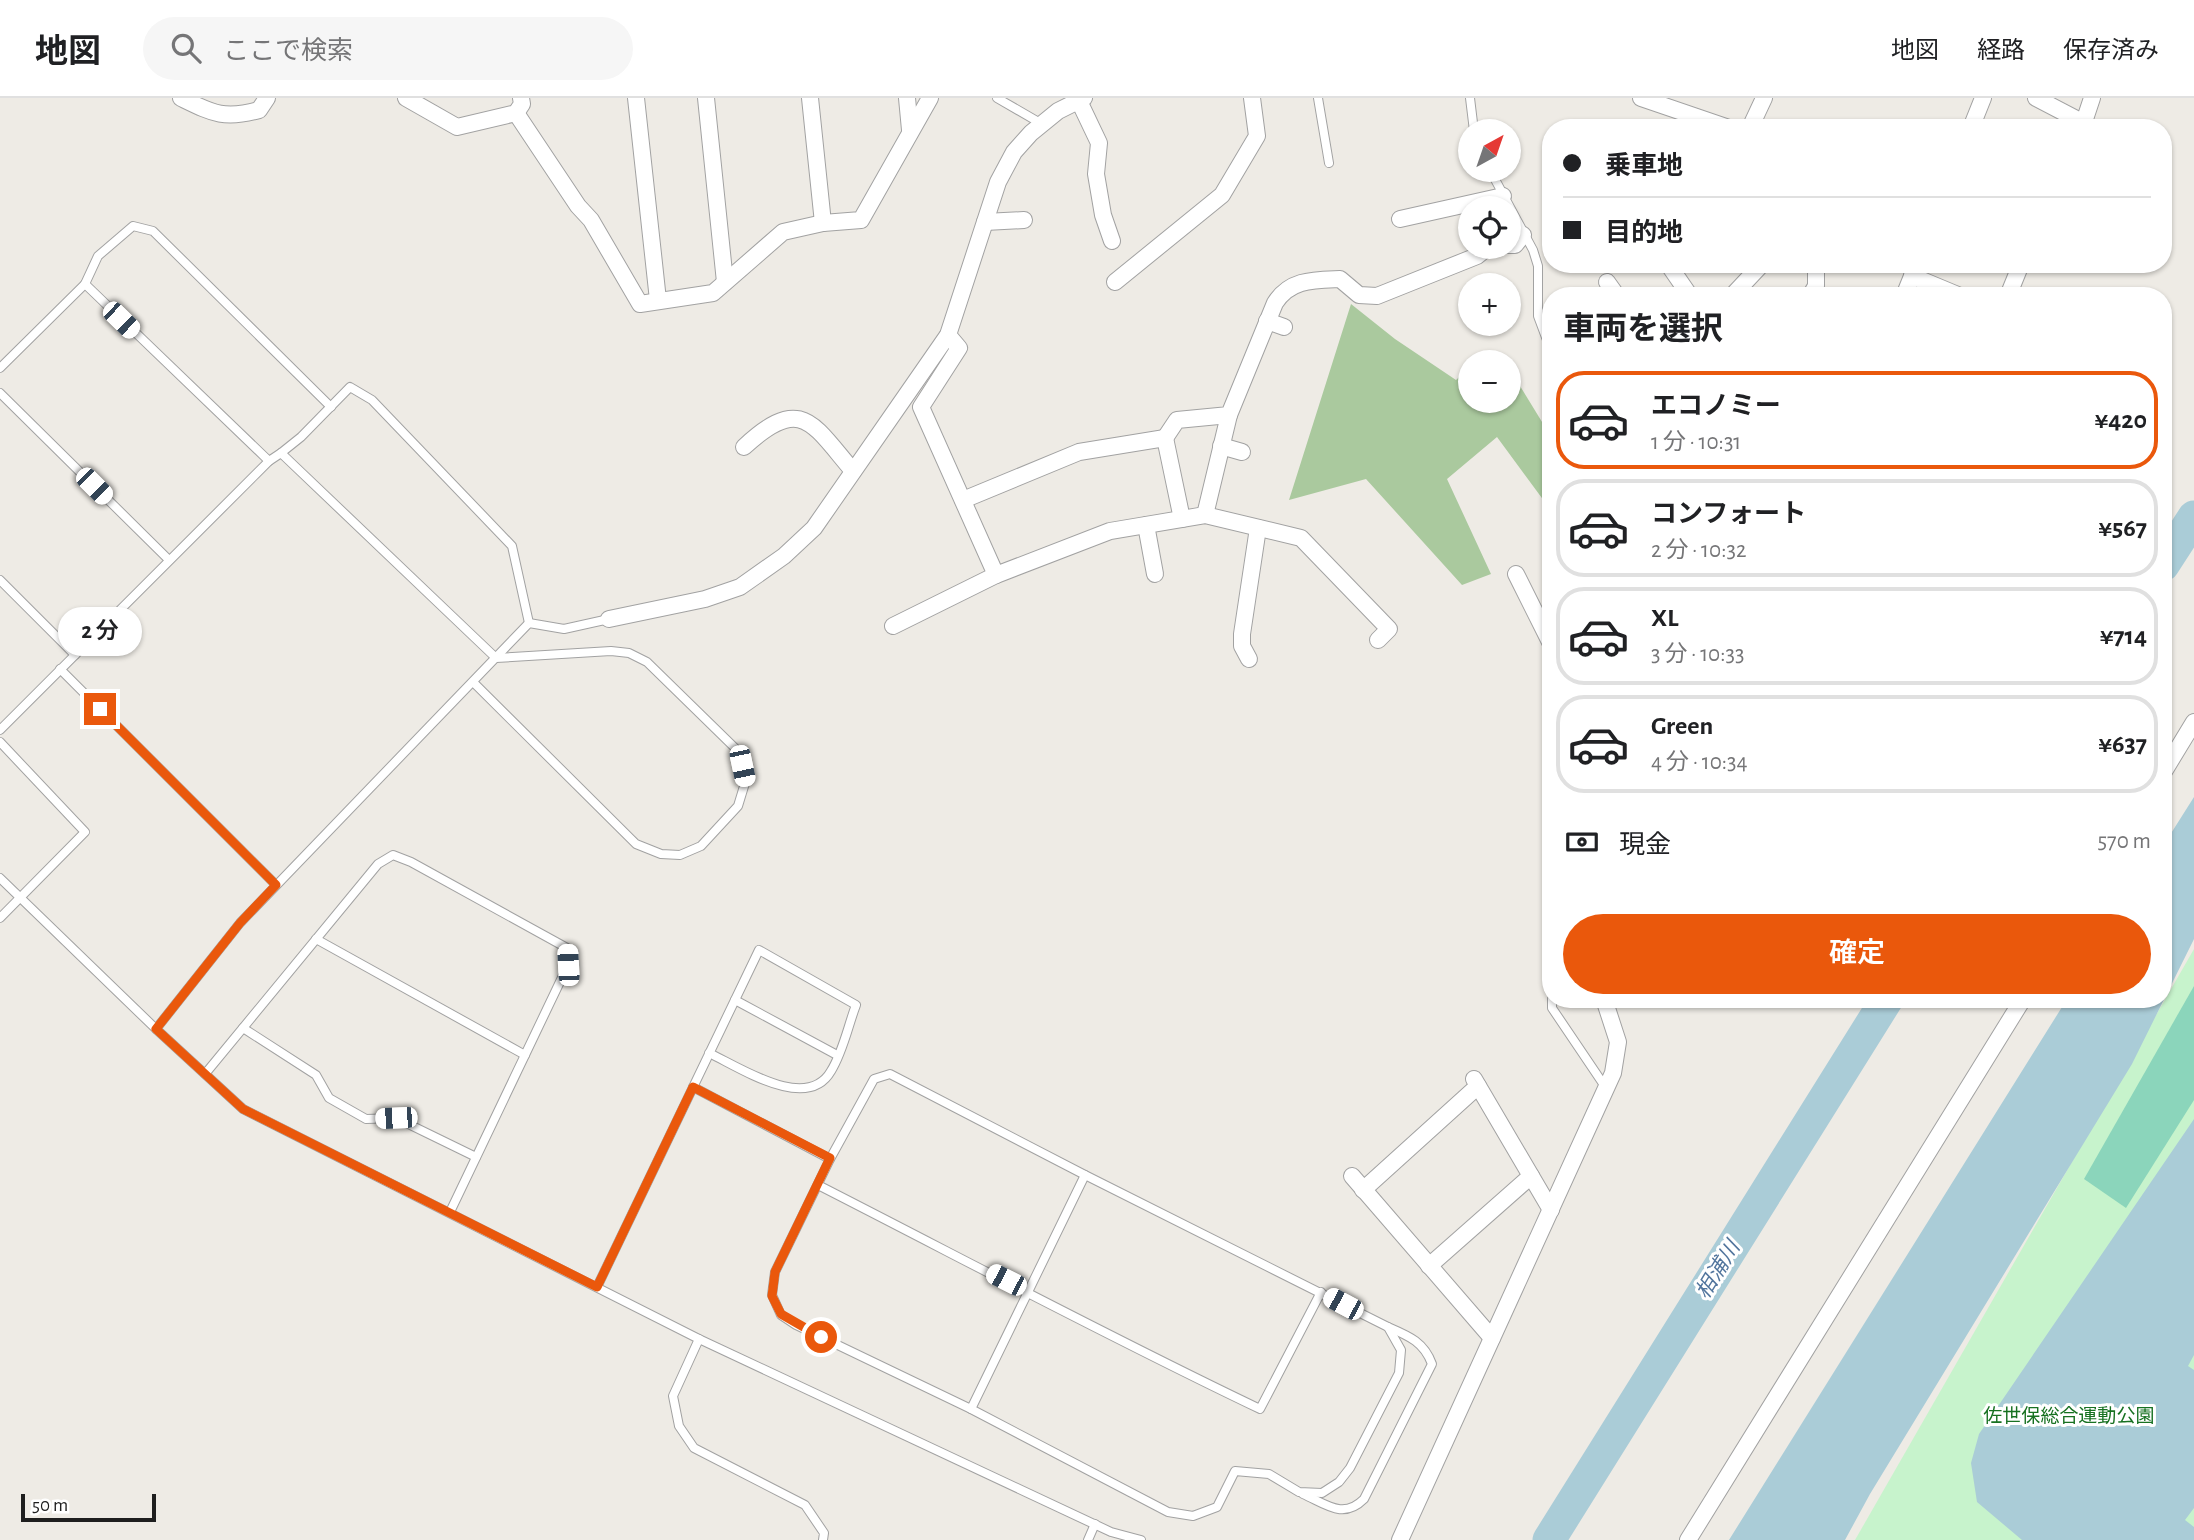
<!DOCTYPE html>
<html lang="ja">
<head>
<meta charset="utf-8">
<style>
	body { margin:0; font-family:"Alegreya Sans","Noto Sans JP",sans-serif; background:#f6f6f6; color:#202124; height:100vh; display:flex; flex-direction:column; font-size:26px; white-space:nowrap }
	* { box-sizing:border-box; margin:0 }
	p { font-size:23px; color:#757577 }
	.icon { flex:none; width:38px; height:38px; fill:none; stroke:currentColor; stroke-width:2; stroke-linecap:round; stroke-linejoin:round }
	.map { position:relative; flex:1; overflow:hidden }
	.side { position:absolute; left:1542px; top:189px; width:630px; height:721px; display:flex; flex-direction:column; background:#fff; border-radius:28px; box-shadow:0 2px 5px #0004 }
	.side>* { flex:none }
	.guide { position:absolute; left:1542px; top:21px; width:630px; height:154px; border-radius:28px; box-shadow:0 2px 5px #0004; display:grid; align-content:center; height:154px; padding:0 21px; background:#fff }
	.needle { width:46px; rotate:40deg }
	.controls { position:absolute; left:1458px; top:21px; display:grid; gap:14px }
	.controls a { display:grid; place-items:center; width:63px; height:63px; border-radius:50%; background:#fff; box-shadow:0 2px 5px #0004; font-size:35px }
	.scale { position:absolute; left:21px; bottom:18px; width:135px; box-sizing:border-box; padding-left:7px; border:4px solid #1e1e1e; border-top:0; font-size:19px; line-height:24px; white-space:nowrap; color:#1e1e1e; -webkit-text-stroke:5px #fff; paint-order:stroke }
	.end { position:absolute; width:32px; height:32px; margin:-16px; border:9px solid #ea580c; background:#fff; box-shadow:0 0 0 4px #fff }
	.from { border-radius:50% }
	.bubble { position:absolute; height:49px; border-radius:24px; background:#fff; box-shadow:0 2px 5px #0004; font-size:23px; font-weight:600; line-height:49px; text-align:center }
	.car { position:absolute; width:21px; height:42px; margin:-21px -10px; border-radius:9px; box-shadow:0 0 5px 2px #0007; background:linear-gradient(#fff 24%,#345 0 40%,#fff 0 76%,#345 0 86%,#fff 0) }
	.guide b { display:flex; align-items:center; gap:24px; height:66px; font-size:26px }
	.guide b+b { border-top:2px solid #e0e0e0 }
	.guide i { width:18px; height:18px; background:#202124 }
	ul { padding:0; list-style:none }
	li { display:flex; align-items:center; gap:21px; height:98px; margin:0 14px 10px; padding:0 7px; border:4px solid #e0e0e0; border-radius:28px }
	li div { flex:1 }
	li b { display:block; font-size:26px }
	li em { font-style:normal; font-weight:600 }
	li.active { border-color:#ea580c }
	li>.icon { width:63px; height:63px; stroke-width:1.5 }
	h2 { padding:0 21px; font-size:32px; line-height:84px }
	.pay { display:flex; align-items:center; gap:18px; height:77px; padding:0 21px; font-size:26px }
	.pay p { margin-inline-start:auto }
	.button { display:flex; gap:14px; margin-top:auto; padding:14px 21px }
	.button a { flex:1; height:80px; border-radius:42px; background:#ea580c; color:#fff; font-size:28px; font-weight:600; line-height:80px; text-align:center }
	header { display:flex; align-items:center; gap:42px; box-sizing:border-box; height:98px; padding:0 35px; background:#fff; border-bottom:2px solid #e0e0e0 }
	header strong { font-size:33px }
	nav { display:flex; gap:38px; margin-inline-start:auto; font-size:24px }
	.search { width:490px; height:63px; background:#f6f6f6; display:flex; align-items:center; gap:18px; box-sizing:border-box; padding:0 24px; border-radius:38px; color:#757577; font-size:26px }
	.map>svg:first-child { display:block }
	.forest { fill:#aac99e }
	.park { fill:#c7f3cc }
	.pitch { fill:#8bd5bb }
	.water { fill:#aaccd7 }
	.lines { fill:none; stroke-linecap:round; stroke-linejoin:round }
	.river { stroke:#aaccd7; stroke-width:33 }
	.service-casing { stroke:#a2a2a2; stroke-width:10 }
	.minor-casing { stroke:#a2a2a2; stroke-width:18 }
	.service { stroke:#fff; stroke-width:8 }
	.minor { stroke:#fff; stroke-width:16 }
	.route { stroke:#ea580c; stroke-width:9 }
	.labels { text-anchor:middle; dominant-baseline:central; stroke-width:6; stroke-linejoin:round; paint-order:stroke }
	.park-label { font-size:19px; fill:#177121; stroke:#fff }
	.water-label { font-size:21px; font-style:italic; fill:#52759d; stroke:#fff }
</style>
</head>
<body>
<header>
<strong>地図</strong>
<div class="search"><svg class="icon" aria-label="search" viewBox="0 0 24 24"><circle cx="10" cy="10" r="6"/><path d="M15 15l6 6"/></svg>ここで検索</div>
<nav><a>地図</a><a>経路</a><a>保存済み</a></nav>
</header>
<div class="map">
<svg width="2194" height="1442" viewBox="0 0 2194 1442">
	<rect width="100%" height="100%" fill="#eeebe5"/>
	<path class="forest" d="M1351,206L1395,241L1456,282L1470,269V303H1508L1509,270L1550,337V411L1497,339L1447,381L1491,476L1462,487L1366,381L1289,402Z"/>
	<path class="park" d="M2194,851V1442H1855Z"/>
	<path class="pitch" d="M2194,888V1002L2126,1110L2084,1081Z"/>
	<g class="water">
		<path d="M2194,699V841L2132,966L1870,1396L1845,1442H1729L2067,901H2163V748Z"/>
		<path d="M2194,1021V1257L2188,1268L2194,1272V1410L2185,1422L2194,1429V1442H2022L1977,1404L1971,1365L1979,1336Z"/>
	</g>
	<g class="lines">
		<g class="river">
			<path d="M2163,467L2194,419"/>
			<path d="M1549,1442L1887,901"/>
		</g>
		<g class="service-casing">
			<g id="service">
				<path d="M997,0L1042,26"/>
				<path d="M1318,0L1329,65"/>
				<path d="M1470,0L1474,33"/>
				<path d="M1490,72L1533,152L1538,168V218L1550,250"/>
				<path d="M85,186L98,158L133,128L153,133L331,309"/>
				<path d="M0,270L85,186L269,363"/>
				<path d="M0,295L169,462"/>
				<path d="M281,355L301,339L350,289L372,302L512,448L529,525"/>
				<path d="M0,482L75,557"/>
				<path d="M60,571L276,787"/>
				<path d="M0,632L269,363L281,355L496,560L611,553L629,555L647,564L735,650L745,685L738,708L701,748L680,757L661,756L636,746L473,584"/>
				<path d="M0,644L85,734L0,820"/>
				<path d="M0,780L156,931L243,1011L699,1241L1111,1434L1141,1442"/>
				<path d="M316,841L525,957"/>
				<path d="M1552,901V910L1606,990"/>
				<path d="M735,902L837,957"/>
				<path d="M243,930L316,977L329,1000L366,1021L396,1020L476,1059"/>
				<path d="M156,931L240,825L529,525L564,531L609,521"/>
				<path d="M205,976L378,766L393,757L411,764L567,850L568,867L450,1114"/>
				<path d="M890,976L1085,1077L1388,1229L1401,1252L1399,1275L1350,1370L1339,1384L1322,1395L1299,1394L1269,1376L1235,1373L1217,1409L1193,1418L1168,1414L971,1311L796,1227L781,1217L772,1197L775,1174L830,1061L874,981Z"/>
				<path d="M693,989L830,1061"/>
				<path d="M818,1087C965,1162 1111,1240 1260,1311L1321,1194"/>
				<path d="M597,1189L759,852L856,907C848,928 843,954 831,973C807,1015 739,969 709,955"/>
				<path d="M699,1241L673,1298L679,1328L694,1350L805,1407L824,1435L823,1442"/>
				<path d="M971,1311L1085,1077"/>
				<path d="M1303,1396C1326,1406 1343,1422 1364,1401L1432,1266C1424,1244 1409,1238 1388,1229"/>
				<path d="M1088,1442L1095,1426"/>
			</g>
		</g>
		<g class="minor-casing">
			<g id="minor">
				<path d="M181,0C212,15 224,22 259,12L267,0"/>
				<path d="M406,0L457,29L516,15L522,6L521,0"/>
				<path d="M636,0L658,202"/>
				<path d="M706,0L725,184"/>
				<path d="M810,0L823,125"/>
				<path d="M907,0L910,32"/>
				<path d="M1641,0L1729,30"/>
				<path d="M2036,0L2084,25"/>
				<path d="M1079,3L1099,45L1096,76L1103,117L1112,143"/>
				<path d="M516,15L578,108L591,122L640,206L713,195L783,134L823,125L861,122L930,0"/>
				<path d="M1750,30L1764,0"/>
				<path d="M1971,30L1983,0"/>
				<path d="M2082,30L2092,0"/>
				<path d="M1400,121L1503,98"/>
				<path d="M985,124L1024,122"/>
				<path d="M1508,147H1515L1523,137"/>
				<path d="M1668,166L1690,198"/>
				<path d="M1912,178L1960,198"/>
				<path d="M1115,184L1222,97L1257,38L1252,0"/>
				<path d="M1607,184L1617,198"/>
				<path d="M1732,198L1762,166"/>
				<path d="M1810,198L1816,188V166"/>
				<path d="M1904,198L1917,166"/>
				<path d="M2008,198L2021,166"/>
				<path d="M1267,223L1284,229"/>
				<path d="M1165,340L1177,322L1229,317L1275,205C1290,181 1314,182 1340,181L1359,197L1377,198L1477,158L1487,150L1496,149"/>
				<path d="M1221,348L1242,354"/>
				<path d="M744,349C801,296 812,325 853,373"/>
				<path d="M963,402L1079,354L1165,340L1182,421"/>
				<path d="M1205,417L1229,317"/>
				<path d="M1146,427L1155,476"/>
				<path d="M1516,476L1550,544"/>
				<path d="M996,477L1110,433L1205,417L1301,440L1389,531L1378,542"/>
				<path d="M609,521L705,501L740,489L784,458L814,430L948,237L998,84L1014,54L1031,35L1058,13L1084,0"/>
				<path d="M893,528L996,477L921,309L959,250L948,237"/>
				<path d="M1249,561L1242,548V536L1258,430"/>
				<path d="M2163,675L2194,624"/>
				<path d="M1474,981L1551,1112"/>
				<path d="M1352,1078L1492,1240"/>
				<path d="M1363,1092L1478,988"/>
				<path d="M1429,1168L1531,1078"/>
				<path d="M1400,1442L1613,975L1618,944L1604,901"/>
				<path d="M1688,1442L2023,901"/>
			</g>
		</g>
		<use href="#service" class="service"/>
		<use href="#minor" class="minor"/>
	</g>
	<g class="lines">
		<path class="route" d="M100,611L276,787L240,825L156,931L243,1011L597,1189L693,989L830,1060L775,1174L772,1198L781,1216L821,1239"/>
	</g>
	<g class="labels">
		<g class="park-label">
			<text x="2069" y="1318">佐世保総合運動公園</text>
		</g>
		<g class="water-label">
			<text transform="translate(1718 1172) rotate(-58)">相浦川</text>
		</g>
	</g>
</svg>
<div class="controls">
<a><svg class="needle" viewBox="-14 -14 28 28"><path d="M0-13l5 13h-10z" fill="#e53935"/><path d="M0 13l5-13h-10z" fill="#757577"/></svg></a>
<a><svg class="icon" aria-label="locate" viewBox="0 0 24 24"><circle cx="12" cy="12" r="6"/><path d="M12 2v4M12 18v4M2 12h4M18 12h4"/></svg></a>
<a>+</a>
<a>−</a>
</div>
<div class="scale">50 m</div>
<i class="end from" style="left:821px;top:1239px"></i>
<i class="end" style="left:100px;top:611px"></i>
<div class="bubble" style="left:58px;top:509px;width:84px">2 分</div>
<i class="car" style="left:121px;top:222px;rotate:134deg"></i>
<i class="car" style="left:94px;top:388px;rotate:135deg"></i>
<i class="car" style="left:742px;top:668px;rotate:168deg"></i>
<i class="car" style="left:568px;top:867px;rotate:357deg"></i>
<i class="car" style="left:396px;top:1020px;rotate:268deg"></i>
<i class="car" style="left:1006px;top:1182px;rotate:297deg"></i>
<i class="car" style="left:1343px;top:1206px;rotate:298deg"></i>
<div class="guide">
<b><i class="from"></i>乗車地</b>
<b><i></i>目的地</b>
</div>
<section class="side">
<h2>車両を選択</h2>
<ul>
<li class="active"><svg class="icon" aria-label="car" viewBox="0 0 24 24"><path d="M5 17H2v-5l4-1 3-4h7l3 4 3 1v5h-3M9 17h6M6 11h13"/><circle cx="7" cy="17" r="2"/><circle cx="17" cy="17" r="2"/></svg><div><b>エコノミー</b><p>1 分 · 10:31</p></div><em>¥420</em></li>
<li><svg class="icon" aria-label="car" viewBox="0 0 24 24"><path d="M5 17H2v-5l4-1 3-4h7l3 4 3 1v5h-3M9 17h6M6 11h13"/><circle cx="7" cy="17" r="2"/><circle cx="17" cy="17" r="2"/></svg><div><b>コンフォート</b><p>2 分 · 10:32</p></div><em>¥567</em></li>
<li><svg class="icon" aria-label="car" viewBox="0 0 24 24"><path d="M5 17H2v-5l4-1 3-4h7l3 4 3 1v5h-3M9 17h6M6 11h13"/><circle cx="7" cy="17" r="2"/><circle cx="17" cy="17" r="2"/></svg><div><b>XL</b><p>3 分 · 10:33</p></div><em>¥714</em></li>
<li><svg class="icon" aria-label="car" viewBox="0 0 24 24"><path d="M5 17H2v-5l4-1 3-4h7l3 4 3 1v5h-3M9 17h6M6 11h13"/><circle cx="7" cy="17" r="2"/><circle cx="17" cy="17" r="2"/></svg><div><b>Green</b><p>4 分 · 10:34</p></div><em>¥637</em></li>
</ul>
<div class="pay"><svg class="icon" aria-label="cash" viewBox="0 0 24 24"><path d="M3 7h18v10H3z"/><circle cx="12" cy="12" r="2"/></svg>現金<p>570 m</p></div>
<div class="button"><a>確定</a></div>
</section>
</div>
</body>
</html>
